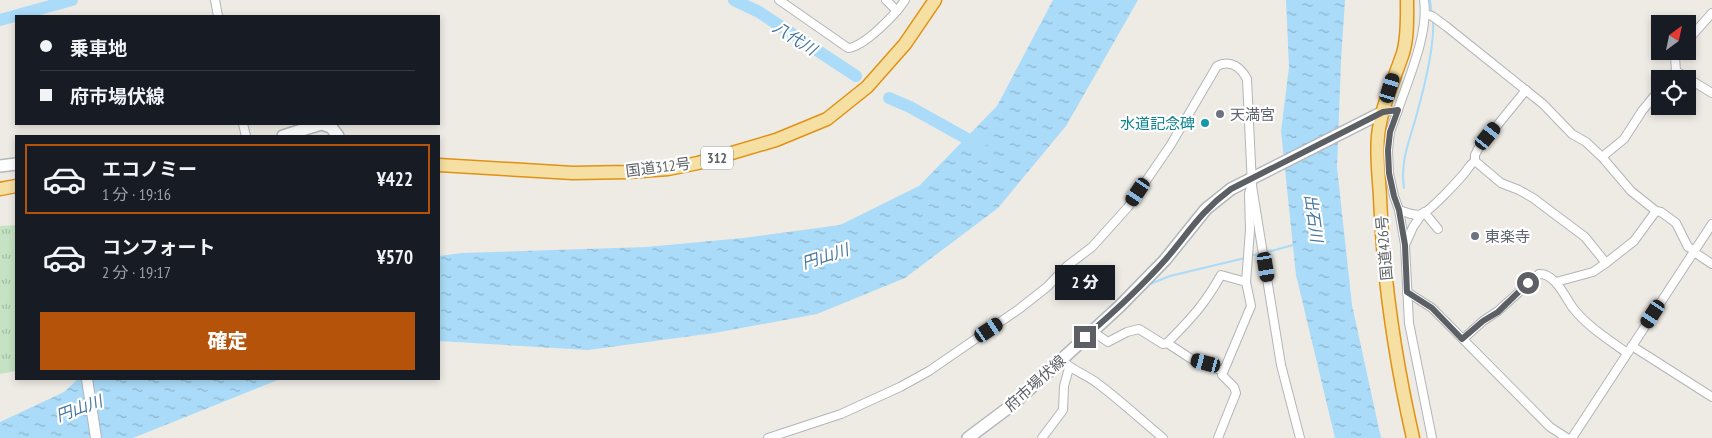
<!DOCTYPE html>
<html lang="ja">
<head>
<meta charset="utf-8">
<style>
	body { margin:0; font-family:"PT Sans Narrow","Noto Sans JP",sans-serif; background:#242831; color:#f1f3f6; height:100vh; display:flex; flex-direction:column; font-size:19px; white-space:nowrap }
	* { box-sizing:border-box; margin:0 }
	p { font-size:16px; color:#9ea1a6 }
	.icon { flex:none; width:28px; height:28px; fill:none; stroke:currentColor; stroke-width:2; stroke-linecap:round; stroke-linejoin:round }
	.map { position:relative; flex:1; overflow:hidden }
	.sheet { position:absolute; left:15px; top:135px; width:425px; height:245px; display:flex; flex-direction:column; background:#171b24; border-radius:0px; box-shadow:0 2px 8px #0003 }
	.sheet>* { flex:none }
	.hud { position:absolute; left:15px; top:15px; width:425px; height:110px; border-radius:0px; box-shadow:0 2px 8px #0003; display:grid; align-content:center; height:110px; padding:0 25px; background:#171b24 }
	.needle { width:32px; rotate:33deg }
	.buttons { position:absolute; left:1651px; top:15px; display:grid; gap:10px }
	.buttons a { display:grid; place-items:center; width:45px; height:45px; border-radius:0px; background:#171b24; box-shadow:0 2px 8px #0003; font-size:25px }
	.end { position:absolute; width:22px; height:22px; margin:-11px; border:6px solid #5c6064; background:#fff; box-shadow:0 0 0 2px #fff }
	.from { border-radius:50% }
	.bubble { position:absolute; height:35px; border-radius:0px; background:#171b24; box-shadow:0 2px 8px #0003; font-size:16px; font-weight:800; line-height:35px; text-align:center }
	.car { position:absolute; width:15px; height:30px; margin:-15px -8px; border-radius:6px; box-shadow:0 0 4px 1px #0007; background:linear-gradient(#222 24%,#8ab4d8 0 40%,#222 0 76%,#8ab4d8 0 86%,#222 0) }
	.hud b { display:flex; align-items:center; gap:18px; height:48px; font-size:19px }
	.hud b+b { border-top:1px solid #363941 }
	.hud i { width:12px; height:12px; background:#f1f3f6 }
	ul { padding:9px 0 0; list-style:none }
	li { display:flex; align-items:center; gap:15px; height:70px; margin:0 10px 8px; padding:0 15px; border:2px solid transparent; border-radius:0px }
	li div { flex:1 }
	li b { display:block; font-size:19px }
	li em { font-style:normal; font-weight:800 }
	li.selected { border-color:#b45309 }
	li>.icon { width:45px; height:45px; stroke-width:1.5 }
	.button { display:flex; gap:10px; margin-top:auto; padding:10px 25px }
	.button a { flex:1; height:58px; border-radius:0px; background:#b45309; color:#fff; font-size:20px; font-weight:800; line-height:58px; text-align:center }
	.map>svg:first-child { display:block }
	.grass { fill:url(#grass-tufts) }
	.water { fill:url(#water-ripples) }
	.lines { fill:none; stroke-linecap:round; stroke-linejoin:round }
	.stream { stroke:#aadbf8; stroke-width:2 }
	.river { stroke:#aadbf8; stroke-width:12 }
	.minor-casing { stroke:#b2b5b8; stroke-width:10 }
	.tertiary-casing { stroke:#b2b5b8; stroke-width:12 }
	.secondary-casing { stroke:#b3b7bb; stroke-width:14 }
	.trunk-casing { stroke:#df9213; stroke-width:15 }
	.minor { stroke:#fff; stroke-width:8 }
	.tertiary { stroke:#fff; stroke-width:10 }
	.secondary { stroke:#fff; stroke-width:11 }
	.trunk { stroke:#f6dfa2; stroke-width:12 }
	.route { stroke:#5c6064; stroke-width:6 }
	.worship-dot { fill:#6b7280; stroke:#fff; stroke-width:2 }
	.culture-dot { fill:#0f9aa8; stroke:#fff; stroke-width:2 }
	.labels { text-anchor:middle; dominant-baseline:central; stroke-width:4.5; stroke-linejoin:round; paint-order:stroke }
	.shield { fill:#fff; stroke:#8d9092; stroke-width:1 }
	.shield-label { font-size:14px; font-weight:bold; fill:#5c6064 }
	.worship-label { font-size:15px; fill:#5b616d; stroke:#fff; text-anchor:start }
	.culture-label { font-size:15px; fill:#0d838f; stroke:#fff; text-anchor:end }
	.street-label { font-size:15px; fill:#5c6064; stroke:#fff }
	.water-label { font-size:16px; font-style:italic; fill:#4678a0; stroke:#fff }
</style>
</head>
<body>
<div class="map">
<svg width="1712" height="438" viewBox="0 0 1712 438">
	<defs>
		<pattern id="grass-tufts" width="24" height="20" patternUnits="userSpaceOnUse" patternTransform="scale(1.25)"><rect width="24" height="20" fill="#c5e3c3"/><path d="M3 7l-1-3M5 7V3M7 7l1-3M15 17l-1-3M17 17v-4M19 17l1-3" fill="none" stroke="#a3bba2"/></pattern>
		<pattern id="water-ripples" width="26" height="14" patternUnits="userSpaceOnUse" patternTransform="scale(1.25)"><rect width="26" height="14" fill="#aadbf8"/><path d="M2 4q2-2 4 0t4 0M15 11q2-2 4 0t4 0" fill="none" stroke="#8eb5cc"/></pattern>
	</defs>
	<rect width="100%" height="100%" fill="#eeebe5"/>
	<path class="grass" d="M16,225V371L0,374V226Z"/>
	<g class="water">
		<path d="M1053,0H1138L1066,126L998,208L905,278L817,314L714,333L588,350L439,341V256L462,253L646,247L743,238L840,225L919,186L997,106Z"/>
		<path d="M1286,0H1345L1341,61L1337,167L1352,305L1381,438H1335L1296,275L1281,131L1289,67Z"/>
		<path d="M78,379H280L133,438H0V422L64,392Z"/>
	</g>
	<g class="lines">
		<g class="stream">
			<path d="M1430,0L1432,15"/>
			<path d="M1404,188C1400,162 1409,142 1416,117C1423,92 1435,44 1433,19"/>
			<path d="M1264,253L1293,245"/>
			<path d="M1250,256L1259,254"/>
			<path d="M1138,296L1150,284L1170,276L1245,258"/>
		</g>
		<g class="river">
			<path d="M734,0L759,12L856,76"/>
			<path d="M0,20L72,0"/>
			<path d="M889,98L910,107L980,146"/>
		</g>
		<g class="minor-casing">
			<g id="minor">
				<path d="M215,0L218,16"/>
				<path d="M779,0L848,48C864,47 896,14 905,0"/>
				<path d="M886,0L897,11"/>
				<path d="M1425,14L1432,16L1447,27L1543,104L1572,134L1586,142L1602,157L1631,191L1656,211L1661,212L1676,223L1688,247L1694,250"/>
				<path d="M1688,40L1712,13"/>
				<path d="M1676,71L1712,93"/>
				<path d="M1676,71L1675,57L1679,51"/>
				<path d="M1669,79L1676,71"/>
				<path d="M1398,110C1408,79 1429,34 1424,0"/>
				<path d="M1383,112L1398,110L1390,132L1388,150L1389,173L1394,196L1399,210L1405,245L1409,323L1432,438"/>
				<path d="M243,124L246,136"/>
				<path d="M1602,157L1624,139L1642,111L1660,89"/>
				<path d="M1475,161L1501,183L1519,190L1533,198L1585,237L1606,263L1593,272L1556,282"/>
				<path d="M1475,161V155L1478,149L1526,90"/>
				<path d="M1399,210C1406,212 1415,217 1422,214C1431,210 1455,184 1462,176C1467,171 1469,165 1475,161"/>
				<path d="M1424,212L1438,229"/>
				<path d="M1405,245L1413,227L1422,214"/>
				<path d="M1694,252L1712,264"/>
				<path d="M1606,263L1634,241L1656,211"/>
				<path d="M1407,292L1432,308L1550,427L1567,438"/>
				<path d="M1092,331L1108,342L1127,332L1139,329L1163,344L1167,343L1193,360L1223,371"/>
				<path d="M1463,339L1483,321L1498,311L1539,274C1555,273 1565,297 1573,308C1588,327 1608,339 1627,353"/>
				<path d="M1167,343C1190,320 1205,304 1221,275L1246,282"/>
				<path d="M1632,346L1712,397"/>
				<path d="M1061,359C1071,370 1085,374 1097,383C1120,400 1141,420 1163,438"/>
				<path d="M768,438L841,414L900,387L929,371L1019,309L1047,287L1067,266L1092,247L1128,207L1170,146L1217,66C1231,59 1241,68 1247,79L1252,186L1281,365L1300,438"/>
				<path d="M1042,438L1063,410L1064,386L1069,368"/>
				<path d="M1218,438L1236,393L1234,387L1222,375L1251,306L1246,282L1250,230L1249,194L1250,190"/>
				<path d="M1572,438L1712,224"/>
			</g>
		</g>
		<g class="tertiary-casing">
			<path id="tertiary" d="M87,379L96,438"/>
		</g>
		<g class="secondary-casing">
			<g id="secondary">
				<path d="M322,124L331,127L338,136"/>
				<path d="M283,136L321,124"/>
				<path d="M0,166L16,164"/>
				<path d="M968,438L1012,405L1120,306L1165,260L1206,209L1231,189L1383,112"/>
			</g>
		</g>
		<g class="trunk-casing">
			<g id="trunk">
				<path d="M1407,0C1407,17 1408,36 1403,53C1394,80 1381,107 1378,136C1376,156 1379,177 1380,197C1383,279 1395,359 1413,438"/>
				<path d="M439,165L573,173L627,172L668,169L698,163L776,140L827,119L867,87L905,44L935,0"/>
				<path d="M0,189L16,186"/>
			</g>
		</g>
		<use href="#minor" class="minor"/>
		<use href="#tertiary" class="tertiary"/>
		<use href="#secondary" class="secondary"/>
		<use href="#trunk" class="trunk"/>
	</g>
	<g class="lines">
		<path class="route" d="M1085,337C1113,313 1141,287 1166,259C1189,232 1201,211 1231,189L1383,112L1398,110L1390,132L1388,150L1389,173L1394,196L1399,210L1405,245L1407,292L1432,308L1462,339L1483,321L1498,312L1528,283"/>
	</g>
	<g class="worship-dot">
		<circle cx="1220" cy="114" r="5"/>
		<circle cx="1475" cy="236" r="5"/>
	</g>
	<circle class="culture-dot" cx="1205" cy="123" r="5"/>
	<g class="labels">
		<rect class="shield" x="701" y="146.5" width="32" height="23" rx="4"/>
		<g class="shield-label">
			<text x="717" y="158">312</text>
		</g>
		<g class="worship-label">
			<text x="1230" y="114">天満宮</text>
			<text x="1485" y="236">東楽寺</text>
		</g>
		<g class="culture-label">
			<text x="1195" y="123">水道記念碑</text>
		</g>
		<g class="street-label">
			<text transform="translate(658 167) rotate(-7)">国道312号</text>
			<text transform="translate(1384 248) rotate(-95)">国道426号</text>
			<text transform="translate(1035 383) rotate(-42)">府市場伏線</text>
		</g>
		<g class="water-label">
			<text transform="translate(795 38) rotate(32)">八代川</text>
			<text transform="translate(1314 218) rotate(82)">出石川</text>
			<text transform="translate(825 256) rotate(-18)">円山川</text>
			<text transform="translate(79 408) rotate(-20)">円山川</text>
		</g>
	</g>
</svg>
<div class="buttons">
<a><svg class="needle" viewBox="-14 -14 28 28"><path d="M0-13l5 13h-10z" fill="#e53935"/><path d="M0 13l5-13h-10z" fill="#9ea1a6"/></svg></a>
<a><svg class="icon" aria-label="locate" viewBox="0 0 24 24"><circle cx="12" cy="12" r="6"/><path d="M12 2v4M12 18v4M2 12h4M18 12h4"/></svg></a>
</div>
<i class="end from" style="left:1528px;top:283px"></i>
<i class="end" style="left:1085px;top:337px"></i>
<div class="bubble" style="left:1055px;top:265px;width:60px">2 分</div>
<i class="car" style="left:1390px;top:88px;rotate:17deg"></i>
<i class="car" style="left:1488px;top:136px;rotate:39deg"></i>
<i class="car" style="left:1138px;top:192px;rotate:214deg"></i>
<i class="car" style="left:1266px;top:267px;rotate:171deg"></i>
<i class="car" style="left:1653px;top:314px;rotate:213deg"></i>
<i class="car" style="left:989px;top:330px;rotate:56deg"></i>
<i class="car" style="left:1206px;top:363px;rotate:285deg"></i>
<div class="hud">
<b><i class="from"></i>乗車地</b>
<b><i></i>府市場伏線</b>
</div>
<section class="sheet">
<ul>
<li class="selected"><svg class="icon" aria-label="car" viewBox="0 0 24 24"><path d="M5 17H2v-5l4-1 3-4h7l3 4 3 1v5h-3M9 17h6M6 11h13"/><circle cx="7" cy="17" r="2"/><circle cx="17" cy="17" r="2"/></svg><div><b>エコノミー</b><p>1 分 · 19:16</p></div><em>¥422</em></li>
<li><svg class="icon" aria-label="car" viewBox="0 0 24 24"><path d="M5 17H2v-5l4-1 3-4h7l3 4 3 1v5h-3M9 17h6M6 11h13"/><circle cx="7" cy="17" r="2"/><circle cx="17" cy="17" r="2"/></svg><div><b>コンフォート</b><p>2 分 · 19:17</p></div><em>¥570</em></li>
</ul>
<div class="button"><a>確定</a></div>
</section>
</div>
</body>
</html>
